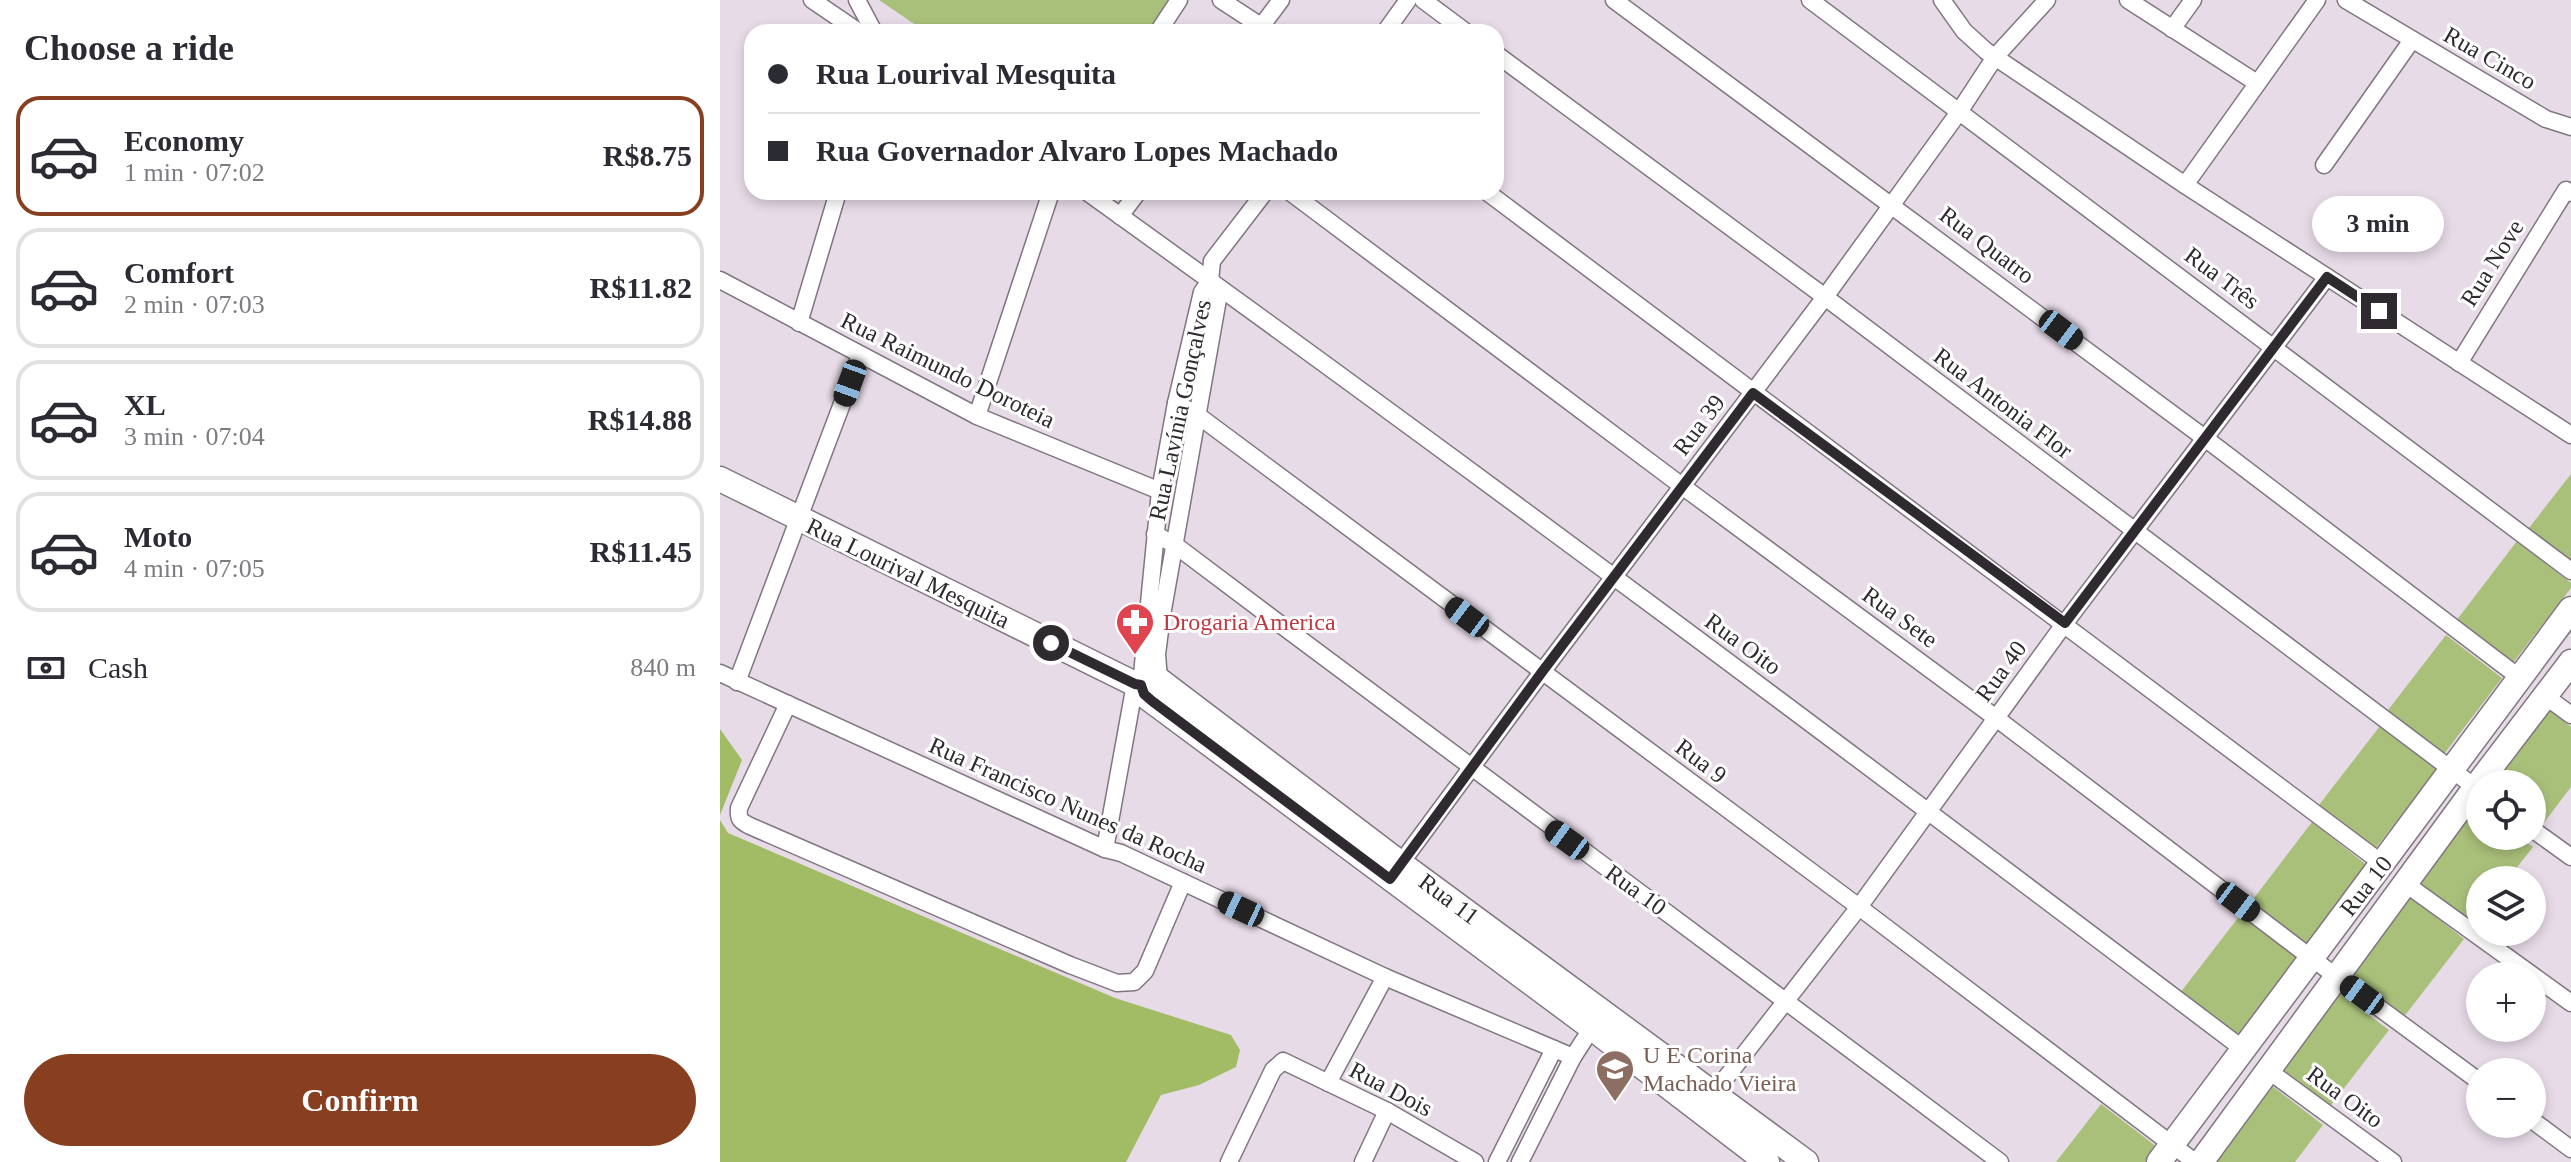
<!DOCTYPE html>
<html lang="en">
<head>
<meta charset="utf-8">
<style>
	body { margin:0; font-family:"Times New Roman",serif; background:#f7f7f7; color:#2b2b33; height:100vh; display:flex; flex-direction:column; font-size:30px; white-space:nowrap }
	* { box-sizing:border-box; margin:0 }
	p { font-size:26px; color:#7c7c81 }
	.icon { flex:none; width:44px; height:44px; fill:none; stroke:currentColor; stroke-width:2; stroke-linecap:round; stroke-linejoin:round }
	.map { position:relative; flex:1; overflow:hidden }
	.drawer { display:flex; flex-direction:column; background:#fff; width:720px }
	.drawer>* { flex:none }
	.hud { position:absolute; left:24px; top:24px; width:760px; height:176px; border-radius:24px; box-shadow:0 4px 12px #0003; display:grid; align-content:center; height:176px; padding:0 24px; background:#fff }
	.controls { position:absolute; left:1746px; top:770px; display:grid; gap:16px }
	.controls a { display:grid; place-items:center; width:80px; height:80px; border-radius:50%; background:#fff; box-shadow:0 4px 12px #0003; font-size:40px }
	.end { position:absolute; width:36px; height:36px; margin:-18px; border:10px solid #2e2a2f; background:#fff; box-shadow:0 0 0 4px #fff }
	.from { border-radius:50% }
	.bubble { position:absolute; height:56px; border-radius:28px; background:#fff; box-shadow:0 4px 12px #0003; font-size:26px; font-weight:700; line-height:56px; text-align:center }
	.car { position:absolute; width:24px; height:48px; margin:-24px -12px; border-radius:10px; box-shadow:0 0 6px 2px #0007; background:linear-gradient(#222 24%,#8ab4d8 0 40%,#222 0 76%,#8ab4d8 0 86%,#222 0) }
	.hud b { display:flex; align-items:center; gap:28px; height:76px; font-size:30px }
	.hud b+b { border-top:2px solid #e1e1e2 }
	.hud i { width:20px; height:20px; background:#2b2b33 }
	ul { padding:0; list-style:none }
	li { display:flex; align-items:center; gap:24px; height:120px; margin:0 16px 12px; padding:0 8px; border:4px solid #e1e1e2; border-radius:24px }
	li div { flex:1 }
	li b { display:block; font-size:30px }
	li em { font-style:normal; font-weight:700 }
	li.active { border-color:#873f20 }
	li>.icon { width:72px; height:72px; stroke-width:1.5 }
	h2 { padding:0 24px; font-size:36px; line-height:96px }
	.pay { display:flex; align-items:center; gap:20px; height:88px; padding:0 24px; font-size:30px }
	.pay p { margin-inline-start:auto }
	.action { display:flex; gap:16px; margin-top:auto; padding:16px 24px }
	.action a { flex:1; height:92px; border-radius:48px; background:#873f20; color:#fff; font-size:32px; font-weight:700; line-height:92px; text-align:center }
	main { display:flex; flex:1; min-height:0 }
	.map>svg:first-child { display:block }
	.green { fill:#a9c07a }
	.forest { fill:#a1bc65 }
	.lines { fill:none; stroke-linecap:round; stroke-linejoin:round }
	.street-casing { stroke:#807681; stroke-width:19 }
	.secondary-casing { stroke:#807681; stroke-width:27 }
	.street { stroke:#fff; stroke-width:16 }
	.secondary { stroke:#fff; stroke-width:24 }
	.route { stroke:#2e2a2f; stroke-width:10 }
	.labels { text-anchor:middle; dominant-baseline:central; stroke-width:6; stroke-linejoin:round; paint-order:stroke }
	.street-label { font-size:24px; fill:#2e2a2f; stroke:#fff }
	.health-label { font-size:24px; fill:#be3a42; stroke:#fff; text-anchor:start }
	.education-label { font-size:24px; fill:#785e54; stroke:#fff; text-anchor:start }
</style>
</head>
<body>
<main>
<section class="drawer">
<h2>Choose a ride</h2>
<ul>
<li class="active"><svg class="icon" aria-label="car" viewBox="0 0 24 24"><path d="M5 17H2v-5l4-1 3-4h7l3 4 3 1v5h-3M9 17h6M6 11h13"/><circle cx="7" cy="17" r="2"/><circle cx="17" cy="17" r="2"/></svg><div><b>Economy</b><p>1 min · 07:02</p></div><em>R$8.75</em></li>
<li><svg class="icon" aria-label="car" viewBox="0 0 24 24"><path d="M5 17H2v-5l4-1 3-4h7l3 4 3 1v5h-3M9 17h6M6 11h13"/><circle cx="7" cy="17" r="2"/><circle cx="17" cy="17" r="2"/></svg><div><b>Comfort</b><p>2 min · 07:03</p></div><em>R$11.82</em></li>
<li><svg class="icon" aria-label="car" viewBox="0 0 24 24"><path d="M5 17H2v-5l4-1 3-4h7l3 4 3 1v5h-3M9 17h6M6 11h13"/><circle cx="7" cy="17" r="2"/><circle cx="17" cy="17" r="2"/></svg><div><b>XL</b><p>3 min · 07:04</p></div><em>R$14.88</em></li>
<li><svg class="icon" aria-label="car" viewBox="0 0 24 24"><path d="M5 17H2v-5l4-1 3-4h7l3 4 3 1v5h-3M9 17h6M6 11h13"/><circle cx="7" cy="17" r="2"/><circle cx="17" cy="17" r="2"/></svg><div><b>Moto</b><p>4 min · 07:05</p></div><em>R$11.45</em></li>
</ul>
<div class="pay"><svg class="icon" aria-label="cash" viewBox="0 0 24 24"><path d="M3 7h18v10H3z"/><circle cx="12" cy="12" r="2"/></svg>Cash<p>840 m</p></div>
<div class="action"><a>Confirm</a></div>
</section>
<div class="map">
<svg width="1851" height="1162" viewBox="0 0 1851 1162">
	<rect width="100%" height="100%" fill="#e7dbe8"/>
	<g class="green">
		<path d="M159,0H452L430,32H206Z"/>
		<path d="M1851,474V569L1805,533Z"/>
		<path d="M1797,541L1851,583V588L1792,664L1736,621Z"/>
		<path d="M1726,635L1782,678L1721,758L1665,714Z"/>
		<path d="M1824,706L1851,727V787L1819,829L1812,824V784H1764Z"/>
		<path d="M1660,726L1717,769L1655,849L1599,805Z"/>
		<path d="M1756,804L1760,807V836H1798L1813,847L1787,880H1760V916L1751,927L1695,884Z"/>
		<path d="M1592,822L1648,866L1587,945L1531,902Z"/>
		<path d="M1688,895L1744,939L1683,1018L1627,975Z"/>
		<path d="M1521,914L1577,957L1516,1037L1460,993Z"/>
		<path d="M1615,990L1669,1030L1608,1109L1556,1069Z"/>
		<path d="M1547,1082L1603,1125L1575,1162H1486Z"/>
		<path d="M1381,1104L1437,1147L1425,1162H1336Z"/>
	</g>
	<g class="forest">
		<path d="M0,729L22,760L0,815Z"/>
		<path d="M0,820L8,833L395,998L511,1035L520,1050L516,1067L479,1085L441,1095L406,1162H0Z"/>
	</g>
	<g class="lines">
		<g class="street-casing">
			<g id="street">
				<path d="M92,0L139,32"/>
				<path d="M137,0L154,32"/>
				<path d="M501,0L550,32"/>
				<path d="M703,0L746,32"/>
				<path d="M894,0L1486,439L1800,678"/>
				<path d="M1090,0L1851,571"/>
				<path d="M1222,0L1244,31L1266,51L1465,185L1851,435"/>
				<path d="M1408,0L1537,83"/>
				<path d="M1626,0L1826,119L1851,127"/>
				<path d="M1452,29L1473,0"/>
				<path d="M438,32L459,0"/>
				<path d="M537,32L561,0"/>
				<path d="M665,32L688,0"/>
				<path d="M776,54L1105,297L1760,791"/>
				<path d="M1604,165L1692,40"/>
				<path d="M1465,185L1597,0"/>
				<path d="M367,192C757,472 1141,760 1523,1049"/>
				<path d="M570,192L962,486L1276,718L1590,957L1760,1082"/>
				<path d="M767,192C1065,417 1366,638 1663,864"/>
				<path d="M400,216L418,192"/>
				<path d="M0,280L257,416L440,491"/>
				<path d="M490,281L492,261L545,192"/>
				<path d="M79,323L118,192"/>
				<path d="M1739,363L1846,190L1851,193"/>
				<path d="M456,403L476,414L1139,907L1475,1162"/>
				<path d="M257,416L331,192"/>
				<path d="M435,534L455,545C729,752 1006,955 1280,1162"/>
				<path d="M0,673L385,849L401,853L665,977L853,1057"/>
				<path d="M439,680L437,654L442,615L498,299L491,283"/>
				<path d="M17,682L140,356"/>
				<path d="M421,685L440,491L456,403L482,292L490,281"/>
				<path d="M1825,696L1851,715"/>
				<path d="M68,704L19,808C18,819 20,821 30,826L350,965L397,983L414,982L425,971L463,882"/>
				<path d="M1812,829L1851,857"/>
				<path d="M385,849L415,684"/>
				<path d="M675,871L822,672L1105,297L1239,112L1275,57L1327,0"/>
				<path d="M1686,884L1851,1003"/>
				<path d="M1549,1071L1673,1162"/>
				<path d="M608,1083L665,977"/>
				<path d="M994,1093L1139,907L1345,623L1607,277"/>
				<path d="M1812,1120L1851,1149"/>
				<path d="M509,1162L553,1070L563,1061L667,1111L755,1162"/>
				<path d="M643,1162L667,1111"/>
				<path d="M777,1162L834,1049"/>
				<path d="M800,1162L853,1057L877,1020"/>
			</g>
		</g>
		<g class="secondary-casing">
			<g id="secondary">
				<path d="M0,479L415,684L439,680L680,863L1086,1162"/>
				<path d="M421,685L428,698L872,1028L1047,1162"/>
				<path d="M1439,1162C1577,978 1714,794 1851,609"/>
				<path d="M1481,1162L1755,788L1851,662"/>
			</g>
		</g>
		<use href="#street" class="street"/>
		<use href="#secondary" class="secondary"/>
	</g>
	<g class="lines">
		<path class="route" d="M331,643L415,684L421,685L424,694L432,701L670,879L822,672L1033,393L1345,623L1607,277L1659,311"/>
	</g>
	<defs>
		<g id="pharmacy-pin" transform="scale(2)"><path d="M0 17L-7.5 6A9.5 9.5 0 1 1 7.5 6Z" fill="#e0444e" stroke="#fff"/><path d="M-2-6h4v4h4v4h-4v4h-4v-4h-4v-4h4Z" fill="#fff"/></g>
		<g id="school-pin" transform="scale(2)"><path d="M0 17L-7.5 6A9.5 9.5 0 1 1 7.5 6Z" fill="#8d6e63" stroke="#fff"/><path d="M0-5L7-2L0 1L-7-2ZM-4 1L0 2.5L4 1V4Q0 6-4 4Z" fill="#fff"/></g>
	</defs>
	<g fill-rule="evenodd">
		<use href="#pharmacy-pin" x="415" y="622"/>
		<use href="#school-pin" x="895" y="1069"/>
	</g>
	<g class="labels">
		<g class="street-label">
			<text transform="translate(1770 58) rotate(30)">Rua Cinco</text>
			<text transform="translate(1267 245) rotate(37)">Rua Quatro</text>
			<text transform="translate(1772 263) rotate(-58)">Rua Nove</text>
			<text transform="translate(1502 278) rotate(37)">Rua Três</text>
			<text transform="translate(228 370) rotate(26)">Rua Raimundo Doroteia</text>
			<text transform="translate(1283 403) rotate(37)">Rua Antonia Flor</text>
			<text transform="translate(460 410) rotate(-78)">Rua Lavínia Gonçalves</text>
			<text transform="translate(979 425) rotate(-53)">Rua 39</text>
			<text transform="translate(188 573) rotate(26)">Rua Lourival Mesquita</text>
			<text transform="translate(1180 617) rotate(36)">Rua Sete</text>
			<text transform="translate(1023 644) rotate(36)">Rua Oito</text>
			<text transform="translate(1281 671) rotate(-54)">Rua 40</text>
			<text transform="translate(981 761) rotate(37)">Rua 9</text>
			<text transform="translate(348 805) rotate(24)">Rua Francisco Nunes da Rocha</text>
			<text transform="translate(1646 886) rotate(-52)">Rua 10</text>
			<text transform="translate(916 890) rotate(36)">Rua 10</text>
			<text transform="translate(729 899) rotate(37)">Rua 11</text>
			<text transform="translate(671 1089) rotate(28)">Rua Dois</text>
			<text transform="translate(1625 1097) rotate(36)">Rua Oito</text>
		</g>
		<g class="health-label">
			<text x="443" y="622">Drogaria America</text>
		</g>
		<g class="education-label">
			<text x="923" y="1055">U E Corina<tspan x="923" dy="28">Machado Vieira</tspan></text>
		</g>
	</g>
</svg>
<div class="controls">
<a><svg class="icon" aria-label="locate" viewBox="0 0 24 24"><circle cx="12" cy="12" r="6"/><path d="M12 2v4M12 18v4M2 12h4M18 12h4"/></svg></a>
<a><svg class="icon" aria-label="layers" viewBox="0 0 24 24"><path d="M12 4l9 5-9 5-9-5zM3 14l9 5 9-5"/></svg></a>
<a>+</a>
<a>−</a>
</div>
<i class="end from" style="left:331px;top:643px"></i>
<i class="end" style="left:1659px;top:311px"></i>
<div class="bubble" style="left:1592px;top:196px;width:132px">3 min</div>
<i class="car" style="left:1341px;top:330px;rotate:127deg"></i>
<i class="car" style="left:130px;top:383px;rotate:200deg"></i>
<i class="car" style="left:747px;top:617px;rotate:307deg"></i>
<i class="car" style="left:847px;top:840px;rotate:306deg"></i>
<i class="car" style="left:1518px;top:902px;rotate:127deg"></i>
<i class="car" style="left:521px;top:909px;rotate:295deg"></i>
<i class="car" style="left:1642px;top:995px;rotate:306deg"></i>
<div class="hud">
<b><i class="from"></i>Rua Lourival Mesquita</b>
<b><i></i>Rua Governador Alvaro Lopes Machado</b>
</div>
</div>
</main>
</body>
</html>
